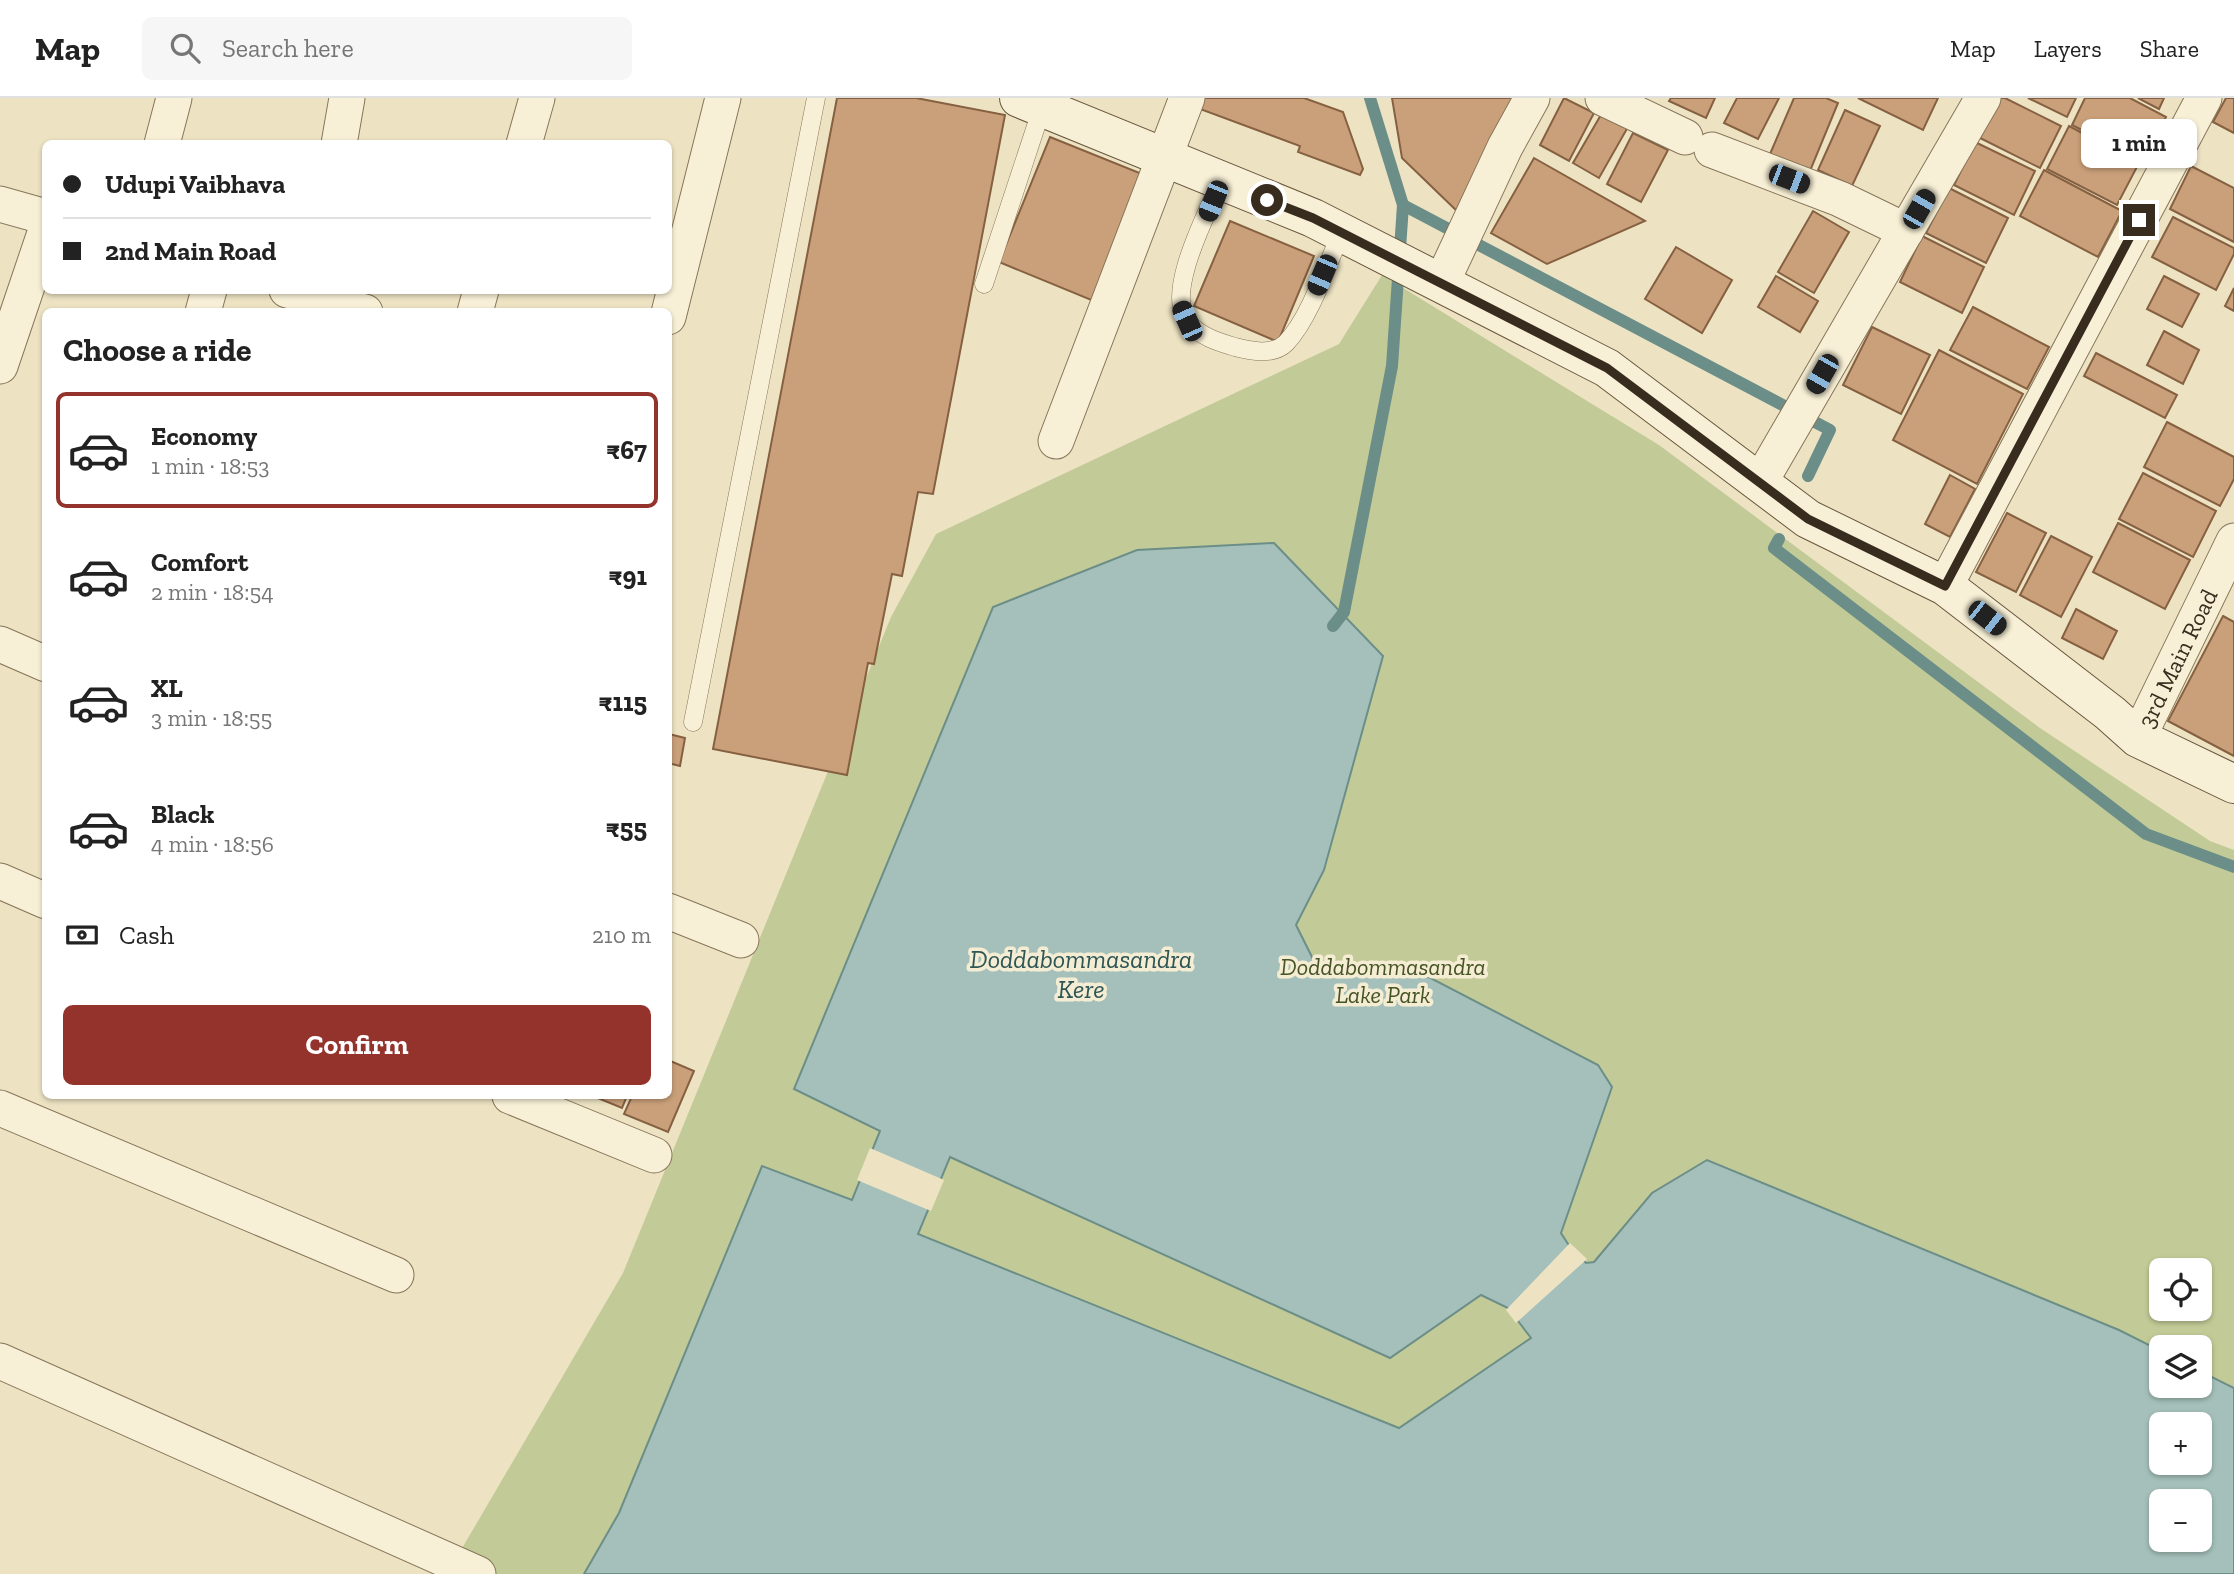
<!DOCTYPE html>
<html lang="en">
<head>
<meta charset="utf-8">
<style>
	body { margin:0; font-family:"Zilla Slab",serif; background:#f6f6f6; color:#222; height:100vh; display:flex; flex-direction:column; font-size:26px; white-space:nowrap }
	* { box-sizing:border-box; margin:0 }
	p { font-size:23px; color:#767676 }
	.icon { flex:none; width:38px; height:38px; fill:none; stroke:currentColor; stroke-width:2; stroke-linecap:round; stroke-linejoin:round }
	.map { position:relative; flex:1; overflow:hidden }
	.details { position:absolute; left:42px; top:210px; width:630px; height:791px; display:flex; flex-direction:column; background:#fff; border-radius:10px; box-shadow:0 2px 5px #0004 }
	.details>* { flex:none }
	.guide { position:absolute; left:42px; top:42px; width:630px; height:154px; border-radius:10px; box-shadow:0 2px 5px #0004; display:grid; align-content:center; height:154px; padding:0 21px; background:#fff }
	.controls { position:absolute; left:2149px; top:1160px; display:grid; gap:14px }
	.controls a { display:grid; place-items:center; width:63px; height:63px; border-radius:10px; background:#fff; box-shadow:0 2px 5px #0004; font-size:35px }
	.end { position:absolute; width:32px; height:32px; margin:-16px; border:9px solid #372c1e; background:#fff; box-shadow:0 0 0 4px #fff }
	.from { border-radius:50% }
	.bubble { position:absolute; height:49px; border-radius:10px; background:#fff; box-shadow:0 2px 5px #0004; font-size:23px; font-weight:700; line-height:49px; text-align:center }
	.car { position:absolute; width:21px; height:42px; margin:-21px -10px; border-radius:9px; box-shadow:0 0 5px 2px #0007; background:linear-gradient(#222 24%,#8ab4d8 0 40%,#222 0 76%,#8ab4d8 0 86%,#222 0) }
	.guide b { display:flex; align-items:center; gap:24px; height:66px; font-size:26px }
	.guide b+b { border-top:2px solid #e0e0e0 }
	.guide i { width:18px; height:18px; background:#222 }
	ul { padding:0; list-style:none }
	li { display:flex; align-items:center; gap:21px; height:116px; margin:0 14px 10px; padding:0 7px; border:4px solid transparent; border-radius:10px }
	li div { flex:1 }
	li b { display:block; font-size:26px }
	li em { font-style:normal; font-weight:700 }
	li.active { border-color:#94322c }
	li>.icon { width:63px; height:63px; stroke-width:1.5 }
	h2 { padding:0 21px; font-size:32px; line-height:84px }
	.pay { display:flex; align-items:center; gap:18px; height:77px; padding:0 21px; font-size:26px }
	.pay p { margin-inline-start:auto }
	.action { display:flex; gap:14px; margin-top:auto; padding:14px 21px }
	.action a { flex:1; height:80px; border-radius:10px; background:#94322c; color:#fff; font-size:28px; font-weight:700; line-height:80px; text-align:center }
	header { display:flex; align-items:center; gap:42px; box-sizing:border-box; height:98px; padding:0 35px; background:#fff; border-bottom:2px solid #e0e0e0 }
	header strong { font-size:33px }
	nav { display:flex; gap:38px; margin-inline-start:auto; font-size:24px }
	.search { width:490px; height:63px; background:#f6f6f6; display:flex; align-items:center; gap:18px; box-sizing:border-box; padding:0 24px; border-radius:10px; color:#767676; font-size:26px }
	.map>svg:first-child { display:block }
	.green { fill:#c2cb97; fill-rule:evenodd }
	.water { fill:#a5c0ba; stroke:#6c8e88; stroke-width:2; fill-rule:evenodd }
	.pier { fill:#ede3c3 }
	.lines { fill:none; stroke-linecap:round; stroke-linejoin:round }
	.stream { stroke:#6c8e88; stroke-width:12 }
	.building { fill:#caa07a; stroke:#856041; stroke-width:2 }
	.service-casing { stroke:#87755a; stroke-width:19 }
	.minor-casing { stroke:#87755a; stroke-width:37 }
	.secondary-casing { stroke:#69563e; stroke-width:40 }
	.service { stroke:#f8f0d6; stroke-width:18 }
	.minor { stroke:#f8f0d6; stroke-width:35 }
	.secondary { stroke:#f8f0d6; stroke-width:38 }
	.route { stroke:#372c1e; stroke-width:9 }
	.labels { text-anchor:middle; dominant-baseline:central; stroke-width:7; stroke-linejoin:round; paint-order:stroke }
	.street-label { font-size:24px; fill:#372c1e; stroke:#f5edd3 }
	.park-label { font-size:24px; font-style:italic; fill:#455325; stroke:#f5edd3 }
	.water-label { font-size:26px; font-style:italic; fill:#2e5656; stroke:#f5edd3 }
</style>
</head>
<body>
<header>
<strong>Map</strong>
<div class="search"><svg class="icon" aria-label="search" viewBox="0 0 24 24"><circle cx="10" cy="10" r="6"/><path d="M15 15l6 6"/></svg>Search here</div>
<nav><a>Map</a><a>Layers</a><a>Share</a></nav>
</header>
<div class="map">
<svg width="2234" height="1476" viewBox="0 0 2234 1476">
	<rect width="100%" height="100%" fill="#ede3c3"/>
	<path class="green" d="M1382,177L1659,347L2040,630L2210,743L2234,752V1476H447L623,1175L891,519L936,436L1339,246ZM2161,1172H2200V1211H2161ZM2161,1250H2200V1288H2161ZM2161,1326H2200V1365H2161ZM2161,1404H2200V1442H2161Z"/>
	<path class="water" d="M1274,445L1383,558L1324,772L1296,827L1315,865L1419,874L1598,967L1612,989L1561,1135L1568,1146L1586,1165L1594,1164L1652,1095L1707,1062L2119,1232L2161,1253V1288H2200V1273L2234,1290V1476H584L619,1415L762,1068L852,1102L880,1033L794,991L993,509L1137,452ZM950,1059L1390,1260L1481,1197L1508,1210L1531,1240L1399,1330L918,1136ZM2161,1326H2200V1365H2161ZM2161,1404H2200V1442H2161Z"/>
	<g class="pier">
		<path d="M870,1050L944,1082L931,1113L857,1082Z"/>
		<path d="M1570,1145L1587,1161L1516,1225L1506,1212Z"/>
	</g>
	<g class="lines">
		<g class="stream">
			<path d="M1370,0L1403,107L1830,332L1808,378"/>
			<path d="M1779,441L1774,450L2146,736L2234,769"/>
			<path d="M1333,528L1344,514L1392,268L1403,107"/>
		</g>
	</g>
	<g class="building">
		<path d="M837,0H916L1005,17L933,396L918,394L902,478L892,476L874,566L868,565L847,677L713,651Z"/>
		<path d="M1204,0H1304L1343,14L1363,71L1360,77L1298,54L1300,48L1200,11Z"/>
		<path d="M1392,0H1515L1459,115L1402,60Z"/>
		<path d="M1564,0L1594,15L1569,63L1540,47Z"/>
		<path d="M1671,0H1715L1706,20L1669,3Z"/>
		<path d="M1737,0H1779L1758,41L1724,25Z"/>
		<path d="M1794,0H1826L1838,5L1810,73L1770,56Z"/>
		<path d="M1858,0H1938L1923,32Z"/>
		<path d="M1998,0H2005L2061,28L2040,70L1978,39Z"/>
		<path d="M2028,0H2076L2067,19Z"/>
		<path d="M2085,0H2130L2166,19L2143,64L2072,27Z"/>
		<path d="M2138,0H2164L2159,11Z"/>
		<path d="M2226,0H2234V35L2213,24Z"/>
		<path d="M1845,12L1880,28L1852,88L1818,72Z"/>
		<path d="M1602,15L1628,29L1599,80L1573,65Z"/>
		<path d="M2069,28L2139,65L2117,107L2047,71Z"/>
		<path d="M1633,35L1668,52L1641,104L1607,86Z"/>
		<path d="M1050,39L1152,80L1101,206L999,164Z"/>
		<path d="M1975,44L2035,73L2014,117L1954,87Z"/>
		<path d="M1534,60L1645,123L1547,166L1491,135Z"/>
		<path d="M2191,68L2234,90V144L2170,111Z"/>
		<path d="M2044,72L2122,113L2098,159L2020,118Z"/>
		<path d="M1949,90L2008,120L1986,165L1926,135Z"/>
		<path d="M1813,113L1849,134L1814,195L1778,174Z"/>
		<path d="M2173,119L2234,150V156L2216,192L2152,159Z"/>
		<path d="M1230,123L1314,158L1278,244L1194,208Z"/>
		<path d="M1922,138L1984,169L1962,215L1900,184Z"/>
		<path d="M1676,149L1732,182L1702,235L1645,201Z"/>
		<path d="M1776,178L1818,203L1800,234L1758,209Z"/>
		<path d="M2164,178L2199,196L2182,229L2147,211Z"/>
		<path d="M2234,190V213L2225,208Z"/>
		<path d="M1973,209L2049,249L2027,291L1950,252Z"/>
		<path d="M1872,229L1930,257L1901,316L1843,287Z"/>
		<path d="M2164,233L2199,252L2183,286L2147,267Z"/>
		<path d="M1939,252L2023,296L1977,386L1893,342Z"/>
		<path d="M2096,255L2177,297L2165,320L2084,278Z"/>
		<path d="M2167,324L2234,359V381L2220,408L2144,369Z"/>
		<path d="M2143,375L2216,413L2193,459L2119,421Z"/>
		<path d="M1950,377L1975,391L1950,439L1925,426Z"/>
		<path d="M2007,415L2046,435L2016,494L1976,474Z"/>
		<path d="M2118,425L2190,462L2165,511L2093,474Z"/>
		<path d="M2051,438L2092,459L2061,519L2020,497Z"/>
		<path d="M2076,511L2117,533L2103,561L2062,540Z"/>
		<path d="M2223,518L2234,524V658L2168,623Z"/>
		<path d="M669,636L685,640L680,668L668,665Z"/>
		<path d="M668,962L694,973L668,1034L624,1016L632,998H668Z"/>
		<path d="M593,998H627L622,1010Z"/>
	</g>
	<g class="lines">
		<g class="service-casing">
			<g id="service">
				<path d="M1221,83C1208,114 1164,195 1188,224C1199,238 1218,244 1235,249C1251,253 1273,258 1286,245C1310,220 1327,167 1341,135"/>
				<path d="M984,186L1042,10"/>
				<path d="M693,624L816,0"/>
			</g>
		</g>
		<g class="minor-casing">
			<g id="minor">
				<path d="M1603,0L1685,39"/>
				<path d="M162,46L174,0"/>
				<path d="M339,46L347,0"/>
				<path d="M524,46L537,0"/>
				<path d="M1712,52L1840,101L1906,133"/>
				<path d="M0,106L46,119"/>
				<path d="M1441,186L1505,49L1532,0"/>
				<path d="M287,192L365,214"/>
				<path d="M203,214L209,192"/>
				<path d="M475,214L481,192"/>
				<path d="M668,219L723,0"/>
				<path d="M0,268L46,132"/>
				<path d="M1056,343L1187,0"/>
				<path d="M1760,384L1983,0"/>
				<path d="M1945,488L2204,0"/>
				<path d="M0,546L46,566"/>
				<path id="s1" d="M2138,640L2234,443"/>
				<path d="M0,783L46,803"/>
				<path d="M668,813L741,842"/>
				<path d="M510,998L654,1057"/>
				<path d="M0,1010L396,1177"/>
				<path d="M0,1263L478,1476"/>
			</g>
		</g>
		<g class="secondary-casing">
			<path id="secondary" d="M1019,0L1313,120L1607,270L1808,421L1945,488L2110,615L2138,640L2234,686"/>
		</g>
		<use href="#service" class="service"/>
		<use href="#minor" class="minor"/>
		<use href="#secondary" class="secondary"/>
	</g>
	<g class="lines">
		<path class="route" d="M1267,102L1313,120L1607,270L1808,421L1945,488L2139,122"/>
	</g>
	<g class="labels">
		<g class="street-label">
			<text stroke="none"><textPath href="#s1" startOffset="89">3rd Main Road</textPath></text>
		</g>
		<g class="park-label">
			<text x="1383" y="868">Doddabommasandra<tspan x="1383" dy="28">Lake Park</tspan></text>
		</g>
		<g class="water-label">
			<text x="1081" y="861">Doddabommasandra<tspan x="1081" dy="30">Kere</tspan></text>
		</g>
	</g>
</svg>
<div class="controls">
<a><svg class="icon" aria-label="locate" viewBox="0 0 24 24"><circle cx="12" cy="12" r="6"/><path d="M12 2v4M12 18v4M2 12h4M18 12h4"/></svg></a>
<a><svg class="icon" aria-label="layers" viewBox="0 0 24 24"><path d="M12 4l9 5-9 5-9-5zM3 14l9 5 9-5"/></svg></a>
<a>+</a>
<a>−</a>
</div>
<i class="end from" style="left:1267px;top:102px"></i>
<i class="end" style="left:2139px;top:122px"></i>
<div class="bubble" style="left:2081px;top:21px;width:116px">1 min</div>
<i class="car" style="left:1789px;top:81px;rotate:111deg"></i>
<i class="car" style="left:1213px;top:103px;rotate:202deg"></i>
<i class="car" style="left:1919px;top:111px;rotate:30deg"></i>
<i class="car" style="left:1322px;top:177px;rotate:203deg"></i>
<i class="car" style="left:1187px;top:223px;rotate:336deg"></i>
<i class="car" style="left:1822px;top:276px;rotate:210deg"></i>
<i class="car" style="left:1987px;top:520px;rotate:128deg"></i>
<div class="guide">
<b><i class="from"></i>Udupi Vaibhava</b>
<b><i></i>2nd Main Road</b>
</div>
<section class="details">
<h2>Choose a ride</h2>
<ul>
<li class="active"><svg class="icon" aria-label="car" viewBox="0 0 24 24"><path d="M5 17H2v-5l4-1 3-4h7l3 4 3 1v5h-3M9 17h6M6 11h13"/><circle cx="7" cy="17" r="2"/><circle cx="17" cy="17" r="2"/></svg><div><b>Economy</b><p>1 min · 18:53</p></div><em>₹67</em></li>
<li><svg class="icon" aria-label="car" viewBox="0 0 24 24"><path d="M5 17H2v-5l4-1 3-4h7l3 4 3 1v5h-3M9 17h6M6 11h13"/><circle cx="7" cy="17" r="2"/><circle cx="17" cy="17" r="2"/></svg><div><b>Comfort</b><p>2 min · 18:54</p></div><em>₹91</em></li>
<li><svg class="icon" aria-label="car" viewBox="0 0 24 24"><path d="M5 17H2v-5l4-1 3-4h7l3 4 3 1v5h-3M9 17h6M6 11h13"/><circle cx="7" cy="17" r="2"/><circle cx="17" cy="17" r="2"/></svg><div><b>XL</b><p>3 min · 18:55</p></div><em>₹115</em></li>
<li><svg class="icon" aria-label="car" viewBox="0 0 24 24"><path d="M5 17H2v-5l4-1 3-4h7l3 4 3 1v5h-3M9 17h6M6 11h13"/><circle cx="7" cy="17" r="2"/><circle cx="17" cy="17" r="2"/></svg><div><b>Black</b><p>4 min · 18:56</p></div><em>₹55</em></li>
</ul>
<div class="pay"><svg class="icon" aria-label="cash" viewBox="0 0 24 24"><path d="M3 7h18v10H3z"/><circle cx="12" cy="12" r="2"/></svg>Cash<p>210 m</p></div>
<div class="action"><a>Confirm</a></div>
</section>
</div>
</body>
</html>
